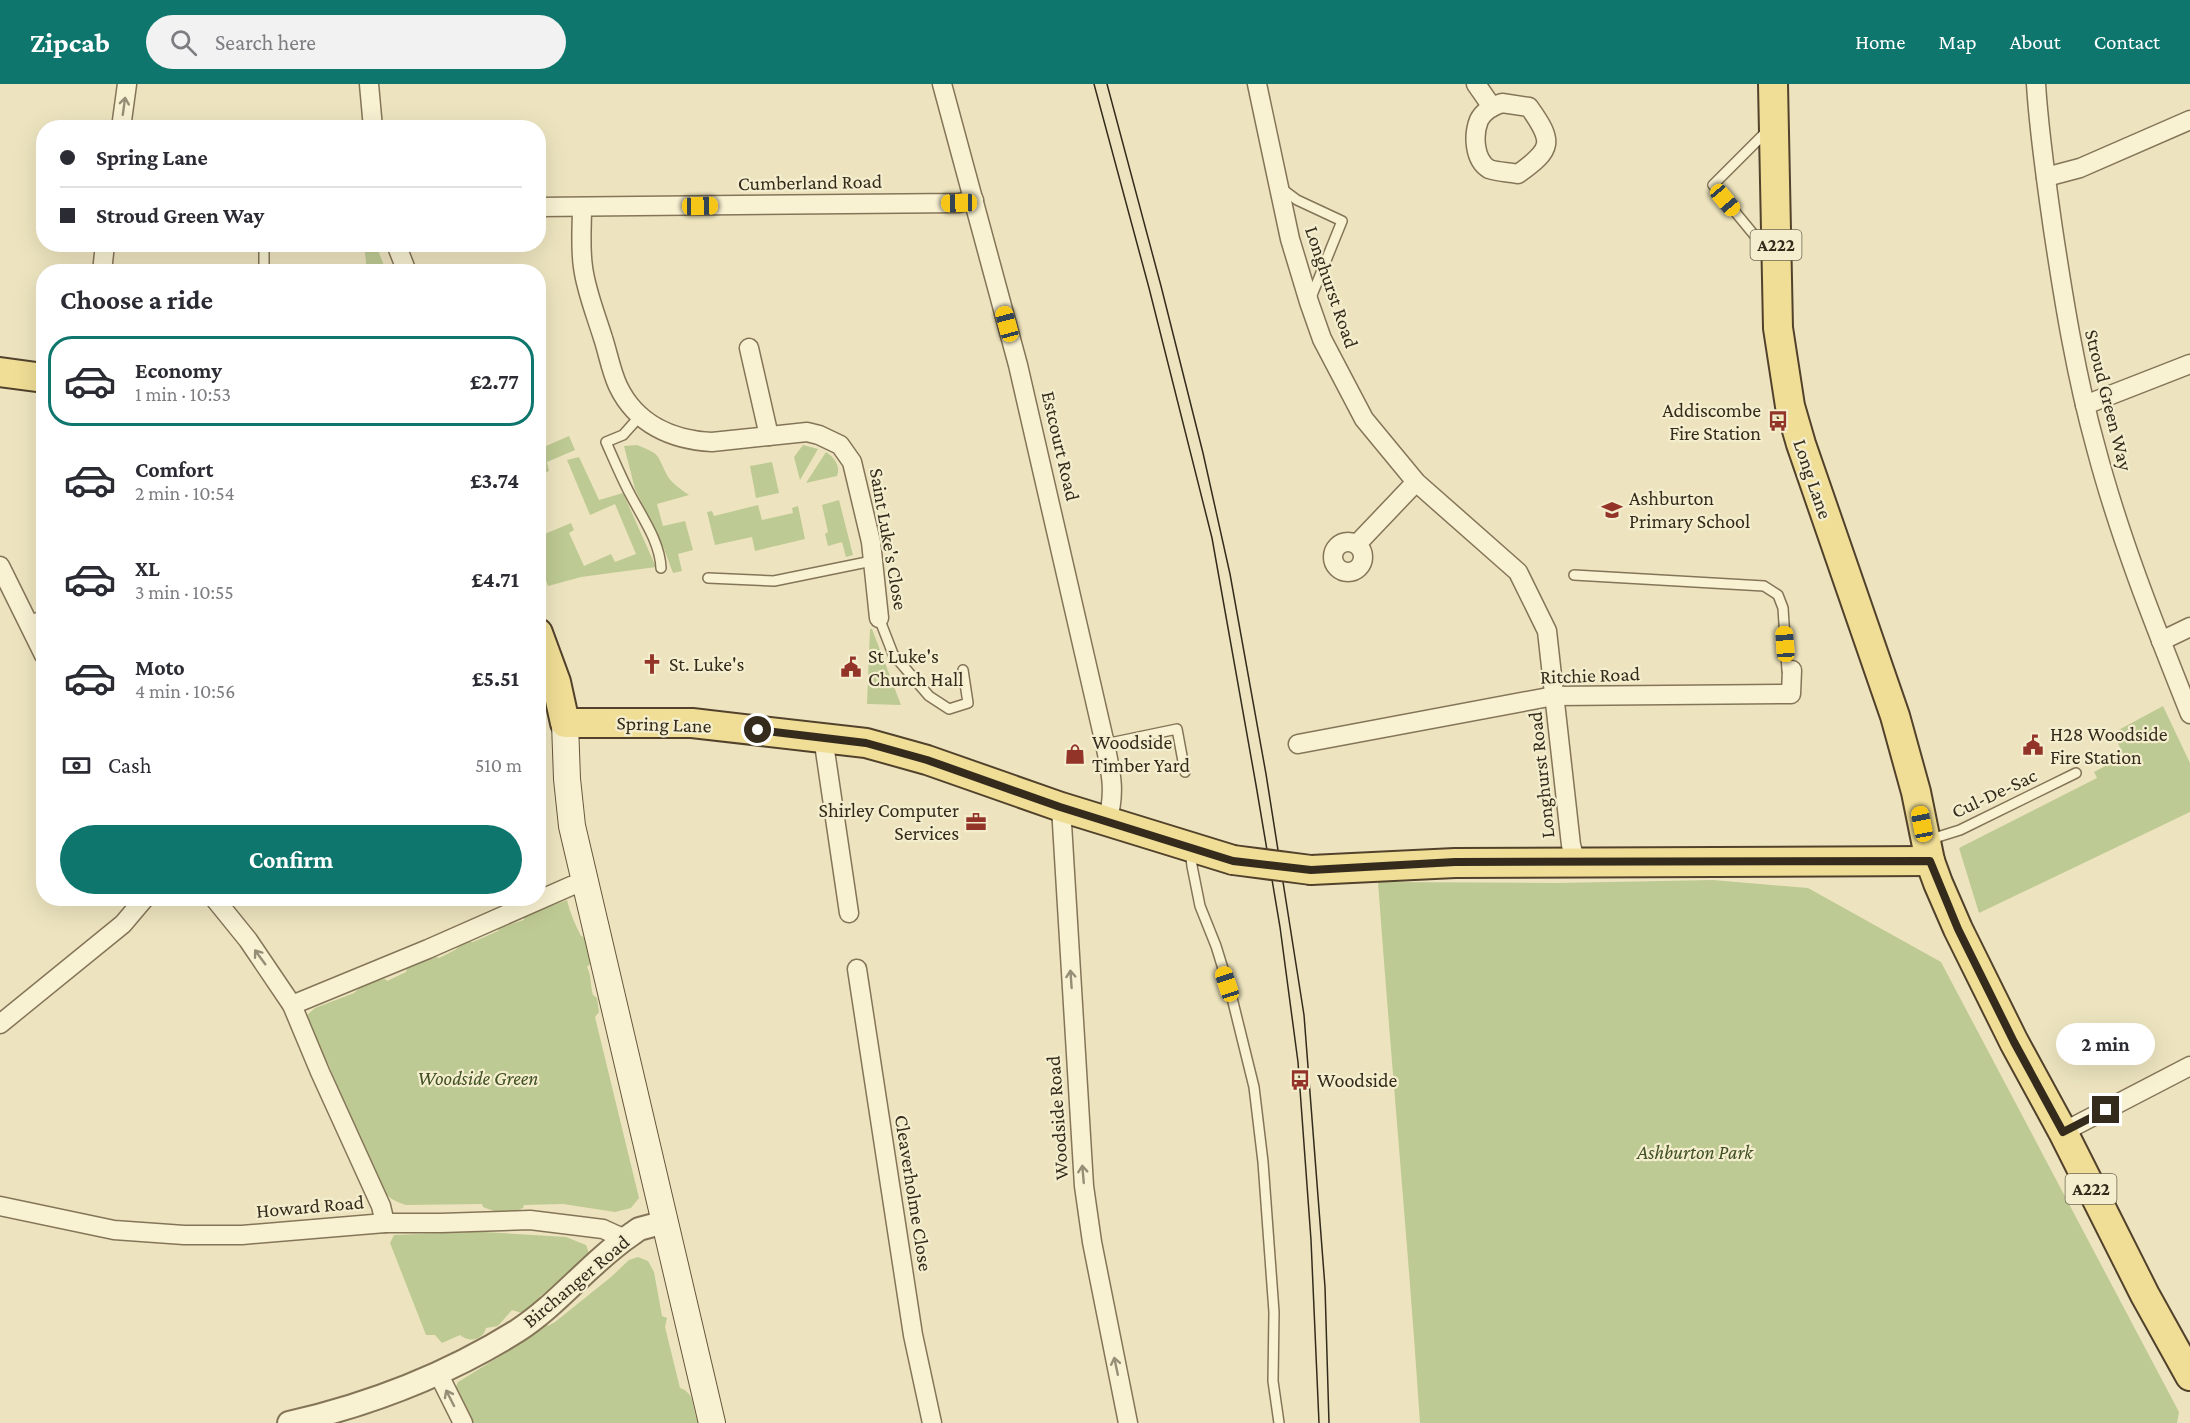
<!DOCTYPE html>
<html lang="en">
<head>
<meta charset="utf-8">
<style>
	body { margin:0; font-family:"Crimson Pro",serif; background:#f2f2f3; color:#2b2b33; height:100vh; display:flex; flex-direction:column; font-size:22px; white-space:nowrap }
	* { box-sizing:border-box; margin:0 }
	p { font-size:20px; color:#7c7c81 }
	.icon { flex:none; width:33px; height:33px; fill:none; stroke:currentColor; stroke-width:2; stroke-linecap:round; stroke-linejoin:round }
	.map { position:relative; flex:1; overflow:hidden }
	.drawer { position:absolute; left:36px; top:180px; width:510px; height:642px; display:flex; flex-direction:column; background:#fff; border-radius:24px; box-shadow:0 6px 24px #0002 }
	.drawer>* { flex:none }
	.banner { position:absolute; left:36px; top:36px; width:510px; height:132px; border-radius:24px; box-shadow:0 6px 24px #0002; display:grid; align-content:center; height:132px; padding:0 24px; background:#fff }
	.end { position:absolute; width:27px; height:27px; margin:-14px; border:8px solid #352b1c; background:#fff; box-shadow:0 0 0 3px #fff }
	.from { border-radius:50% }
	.bubble { position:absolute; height:42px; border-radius:21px; background:#fff; box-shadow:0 6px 24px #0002; font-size:20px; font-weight:700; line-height:42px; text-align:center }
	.car { position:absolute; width:18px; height:36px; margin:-18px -9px; border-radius:8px; box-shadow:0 0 4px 2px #0007; background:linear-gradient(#f5c518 24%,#345 0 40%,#f5c518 0 76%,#345 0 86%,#f5c518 0) }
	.banner b { display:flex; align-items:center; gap:21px; height:57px; font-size:22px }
	.banner b+b { border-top:2px solid #e1e1e2 }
	.banner i { width:15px; height:15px; background:#2b2b33 }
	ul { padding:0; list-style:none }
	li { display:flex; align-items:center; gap:18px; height:90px; margin:0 12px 9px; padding:0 12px; border:3px solid transparent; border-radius:24px }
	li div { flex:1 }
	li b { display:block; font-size:22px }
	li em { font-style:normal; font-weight:700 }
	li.current { border-color:#0f766e }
	li>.icon { width:54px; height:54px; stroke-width:1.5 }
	h2 { padding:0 24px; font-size:27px; line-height:72px }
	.pay { display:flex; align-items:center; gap:15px; height:66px; padding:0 24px; font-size:22px }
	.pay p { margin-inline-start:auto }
	.action { display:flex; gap:12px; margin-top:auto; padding:12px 24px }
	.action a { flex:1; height:69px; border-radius:36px; background:#0f766e; color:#fff; font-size:24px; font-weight:700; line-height:69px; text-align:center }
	header { display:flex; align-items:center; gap:36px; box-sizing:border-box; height:84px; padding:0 30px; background:#0f766e; color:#fff }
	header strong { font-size:28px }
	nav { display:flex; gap:33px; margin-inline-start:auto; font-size:21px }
	.search { width:420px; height:54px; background:#f2f2f3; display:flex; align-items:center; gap:15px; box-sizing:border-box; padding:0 21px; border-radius:33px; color:#7c7c81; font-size:22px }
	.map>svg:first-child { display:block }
	.green { fill:#beca93 }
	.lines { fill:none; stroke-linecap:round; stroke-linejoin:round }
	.service-casing { stroke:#857558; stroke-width:12 }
	.minor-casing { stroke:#857558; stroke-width:21 }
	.tertiary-casing { stroke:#857558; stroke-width:26 }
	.secondary-casing { stroke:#67563b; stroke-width:28 }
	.primary-casing { stroke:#52422c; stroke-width:32 }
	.service { stroke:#f8f1d2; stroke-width:9 }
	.minor { stroke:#f8f1d2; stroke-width:18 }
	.tertiary { stroke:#f8f1d2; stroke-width:22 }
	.secondary { stroke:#f8f1d2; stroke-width:26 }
	.primary { stroke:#f0de96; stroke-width:28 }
	.tram { stroke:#352b1c; stroke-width:1.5 }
	.primary-bridge-casing { stroke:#52422c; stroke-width:32; stroke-linecap:butt }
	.primary-bridge { stroke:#f0de96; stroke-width:28 }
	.oneway { stroke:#968e77 }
	.route { stroke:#352b1c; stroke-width:8 }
	.labels { text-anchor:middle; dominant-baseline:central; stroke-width:4.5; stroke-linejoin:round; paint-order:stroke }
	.shield { fill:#f4eece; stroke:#6e6651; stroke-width:1.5 }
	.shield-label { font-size:18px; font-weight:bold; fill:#352b1c }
	.street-label { font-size:20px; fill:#352b1c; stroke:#f4eece }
	.poi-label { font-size:20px; fill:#352b1c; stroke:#f4eece; text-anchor:start }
	.park-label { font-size:20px; font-style:italic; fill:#405123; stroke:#f4eece }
</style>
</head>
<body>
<header>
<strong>Zipcab</strong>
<div class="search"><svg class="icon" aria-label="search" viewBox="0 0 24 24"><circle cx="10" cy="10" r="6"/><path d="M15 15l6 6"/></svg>Search here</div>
<nav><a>Home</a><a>Map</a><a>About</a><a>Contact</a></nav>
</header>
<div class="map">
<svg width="2190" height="1339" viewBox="0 0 2190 1339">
	<rect width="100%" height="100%" fill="#ede4bf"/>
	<g class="green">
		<path d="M364,161H376L386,187H367Z"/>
		<path d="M569,352L575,366L547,378L549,387L542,390L539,380V365Z"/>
		<path d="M637,361C662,371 656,370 667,391C671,399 682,406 689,411L657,420L663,442L685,437L693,466L678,470L682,487L673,489L664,465L635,405L624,362Z"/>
		<path d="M803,361L818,365L800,396L794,373Z"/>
		<path d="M826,368C834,373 841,382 837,392L806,399Z"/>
		<path d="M579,373L599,416L623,409L656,483L581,493L548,502L539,477L538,448L540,452L571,439L574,446L569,449L584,482L611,470L615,478L636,470L615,420L590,431L567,376Z"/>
		<path d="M772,378L779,409L756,414L750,382Z"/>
		<path d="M839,416L853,471L846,473L842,458L828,462L825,450L828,448L822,421Z"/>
		<path d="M758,421L762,436L793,429L792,424L798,422L805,455L755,467L752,453L715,461L707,428L712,427L714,432Z"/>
		<path d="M870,545H872L901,621L867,620Z"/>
		<path d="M2163,622L2190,679V728L1979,829L1959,764L2097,694L2094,688L2124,672L2113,649Z"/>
		<path d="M1713,796L1808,804L1941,878L2179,1328L2177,1339H1420C1408,1158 1391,978 1378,798L1557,799Z"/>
		<path d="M567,816C570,829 575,840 581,852L586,854L595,875L587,883C592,893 590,901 593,911L597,914L599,928L595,933L639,1114L631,1124L615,1128L563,1120L524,1121L523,1124C508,1131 498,1129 483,1123L482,1120L406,1121C395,1118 387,1113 380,1103L332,989L328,979L323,977L314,958L316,955L311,941L306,938V932L315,924L354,909L365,899L385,895L387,897L406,888L407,884L416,879L433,872L439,874L455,866L463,858H473L498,847L499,844L524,836V832Z"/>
		<path d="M475,1145L482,1146L484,1148L566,1153L586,1161L589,1169L584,1176L565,1191V1195L540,1212L539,1217L525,1230L512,1226L498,1242L486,1244C483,1256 469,1259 460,1251L442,1259L435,1251H426L390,1159L394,1151L469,1148Z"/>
		<path d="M638,1173L648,1177L654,1188L662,1232L667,1234L665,1243L680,1304C697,1309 691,1328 699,1339H470L454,1307L458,1298L515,1263L514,1261L538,1241L546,1240L548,1242L555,1238L611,1193L629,1176Z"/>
	</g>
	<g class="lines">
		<g class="service-casing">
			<g id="service">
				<path d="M1768,46L1713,101L1769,169"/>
				<path d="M1281,104L1297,116L1342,137L1310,216"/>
				<path d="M264,188V160"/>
				<path d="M640,332L623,351L606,358C614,376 621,393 630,410C642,433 660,458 661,484"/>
				<path d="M1574,491L1764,502L1778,511L1783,524L1787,586H1792"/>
				<path d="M708,494L774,497L872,477"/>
				<path d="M879,534L893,570L929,612L949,625L968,619L963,586"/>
				<path d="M28,537L44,531"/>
				<path d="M1105,660L1177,645L1185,688"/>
				<path d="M1928,756L1960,746L2076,689"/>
				<path d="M1190,766L1192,782L1200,822L1216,862L1232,914L1254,1003L1263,1078L1274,1228L1273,1297L1279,1339"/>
			</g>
		</g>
		<g class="minor-casing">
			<g id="minor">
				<path d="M369,0L373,44"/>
				<path d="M942,0L1018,281L1105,660C1111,689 1116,708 1107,738"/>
				<path d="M1257,0L1290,155L1309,218L1322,255L1364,335L1416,398L1518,488L1547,547L1571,761L1576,779"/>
				<path d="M1476,0L1492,23"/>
				<path d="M2036,0C2039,49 2046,96 2053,145C2064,218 2076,292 2096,364C2120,455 2155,542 2190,630"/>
				<path d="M1502,19L1529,23C1554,58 1553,65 1518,90C1509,88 1497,88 1489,85C1474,76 1473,51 1479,36C1483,28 1493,22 1502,19Z"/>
				<path d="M121,44L127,0"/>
				<path d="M2046,93L2080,84L2190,36"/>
				<path d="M538,123L959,119L974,116"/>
				<path d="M582,123C582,142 580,163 583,183C586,207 596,231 603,254C608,269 611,287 618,302C636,340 672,356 712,358L807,348L819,351L840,361L852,378L871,458L879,534"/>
				<path d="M396,160L407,188"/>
				<path d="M102,188L105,160"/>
				<path d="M749,264L769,352"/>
				<path d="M2085,321L2190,280"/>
				<circle cx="1348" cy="473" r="15"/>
				<path d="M1357,460L1416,398"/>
				<path d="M0,482L44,571"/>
				<path d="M2161,557L2190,543"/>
				<path d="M823,653L849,829"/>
				<path d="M1298,660L1554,612L1791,610L1792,586"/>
				<path d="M1061,723L1084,1102L1092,1158L1128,1339"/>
				<path d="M214,814L248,856L292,921L320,988L381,1122L385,1139"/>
				<path d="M857,885L913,1251L932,1339"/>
				<path d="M292,921L428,865L571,802L585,798"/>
				<path d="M0,940L123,840L145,814"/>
				<path d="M2063,1048L2190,982"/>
				<path d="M0,1122L114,1146L184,1151H242L385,1139H441L530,1136L603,1145L625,1155"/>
				<path d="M438,1289L463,1339"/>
			</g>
		</g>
		<g class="tertiary-casing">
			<path id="tertiary" d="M289,1339C368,1321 448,1290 517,1247C559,1220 590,1178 632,1150L639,1145L665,1138"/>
		</g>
		<g class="secondary-casing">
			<path id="secondary" d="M565,639L567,695L572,742L712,1339"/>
		</g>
		<g class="primary-casing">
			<g id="primary">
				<path d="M1773,0L1778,244L1790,322L1801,360L1895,632L1916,708L1930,777L1938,799L1958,845L2014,958L2063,1048L2145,1211L2190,1292"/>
				<path d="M0,288L44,294"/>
				<path d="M538,549L556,598L565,639H692L866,659L927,676L1061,723L1233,776"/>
				<path d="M1311,786L1455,779L1930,777"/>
			</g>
		</g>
		<use href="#service" class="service"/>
		<use href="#minor" class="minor"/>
		<use href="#tertiary" class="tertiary"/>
		<use href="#secondary" class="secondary"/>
		<use href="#primary" class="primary"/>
		<g class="tram">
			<path d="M1094,0L1149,204L1212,454L1256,701L1280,843L1298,978L1311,1156L1319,1339"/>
			<path d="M1107,0L1161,202L1203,369L1230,490L1266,690L1304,931L1325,1203L1329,1339"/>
		</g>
		<g class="primary-bridge-casing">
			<path id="primary-bridge" d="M1233,776L1311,786"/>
		</g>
		<use href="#primary-bridge" class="primary-bridge"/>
	</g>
	<defs><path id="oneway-shaft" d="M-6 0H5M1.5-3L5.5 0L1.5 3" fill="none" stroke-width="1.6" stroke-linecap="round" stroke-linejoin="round" transform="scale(1.5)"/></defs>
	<g class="oneway">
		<use href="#oneway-shaft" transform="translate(124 22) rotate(-82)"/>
		<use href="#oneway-shaft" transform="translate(260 873) rotate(-126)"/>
		<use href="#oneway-shaft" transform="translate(1071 895) rotate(-94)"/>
		<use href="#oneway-shaft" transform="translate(1083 1090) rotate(-95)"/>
		<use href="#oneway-shaft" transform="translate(1116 1282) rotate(-102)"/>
		<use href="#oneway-shaft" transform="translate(450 1314) rotate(-117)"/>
	</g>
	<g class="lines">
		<path class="route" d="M758,646L866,659L927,676L1060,723L1233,777L1311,786L1455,778L1930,777L1958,845L2014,958L2063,1048L2106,1026"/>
	</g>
	<defs>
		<g id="bus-bare" transform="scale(1.62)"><path d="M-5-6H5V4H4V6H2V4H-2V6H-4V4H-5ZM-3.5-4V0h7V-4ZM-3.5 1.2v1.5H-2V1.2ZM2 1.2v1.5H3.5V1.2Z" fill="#933429" stroke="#f4eece" stroke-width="2.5" paint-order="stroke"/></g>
		<g id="school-bare" transform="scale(1.62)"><path d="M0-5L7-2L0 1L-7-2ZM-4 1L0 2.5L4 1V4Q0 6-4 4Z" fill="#933429" stroke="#f4eece" stroke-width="2.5" paint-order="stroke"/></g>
		<g id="church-bare" transform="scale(1.62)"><path d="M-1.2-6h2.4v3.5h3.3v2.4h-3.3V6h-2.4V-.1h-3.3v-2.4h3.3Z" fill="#933429" stroke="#f4eece" stroke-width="2.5" paint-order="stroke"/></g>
		<g id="civic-bare" transform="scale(1.62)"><path d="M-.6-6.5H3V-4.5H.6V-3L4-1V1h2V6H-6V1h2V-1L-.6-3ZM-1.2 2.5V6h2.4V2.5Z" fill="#933429" stroke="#f4eece" stroke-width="2.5" paint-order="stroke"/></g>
		<g id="shop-bare" transform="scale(1.62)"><path d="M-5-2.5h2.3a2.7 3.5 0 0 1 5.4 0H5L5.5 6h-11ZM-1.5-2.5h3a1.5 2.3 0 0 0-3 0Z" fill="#933429" stroke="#f4eece" stroke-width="2.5" paint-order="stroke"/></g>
		<g id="office-bare" transform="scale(1.62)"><path d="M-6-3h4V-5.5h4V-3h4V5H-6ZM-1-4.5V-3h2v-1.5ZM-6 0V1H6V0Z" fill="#933429" stroke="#f4eece" stroke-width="2.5" paint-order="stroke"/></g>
	</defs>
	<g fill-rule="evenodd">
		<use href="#bus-bare" x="1778" y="337"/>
		<use href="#school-bare" x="1612" y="426"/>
		<use href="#church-bare" x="652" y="580"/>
		<use href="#civic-bare" x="851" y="583"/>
		<use href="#civic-bare" x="2033" y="661"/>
		<use href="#shop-bare" x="1075" y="670"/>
		<use href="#office-bare" x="976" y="738"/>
		<use href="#bus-bare" x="1300" y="996"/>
	</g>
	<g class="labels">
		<g class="shield">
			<rect x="1750.5" y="146" width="51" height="30" rx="4.5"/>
			<rect x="2065.5" y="1090" width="51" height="30" rx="4.5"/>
		</g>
		<g class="shield-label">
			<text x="1776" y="161">A222</text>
			<text x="2091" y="1105">A222</text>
		</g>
		<g class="street-label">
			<text transform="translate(810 98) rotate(-1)">Cumberland Road</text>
			<text transform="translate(1332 203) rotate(71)">Longhurst Road</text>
			<text transform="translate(2109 316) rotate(76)">Stroud Green Way</text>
			<text transform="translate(1061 362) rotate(77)">Estcourt Road</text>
			<text transform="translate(1813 395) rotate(71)">Long Lane</text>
			<text transform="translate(889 455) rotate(80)">Saint Luke's Close</text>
			<text transform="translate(1590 591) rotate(-2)">Ritchie Road</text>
			<text transform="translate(664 640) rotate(2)">Spring Lane</text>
			<text transform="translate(1541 691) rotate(-96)">Longhurst Road</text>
			<text transform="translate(1994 709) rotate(-25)">Cul-De-Sac</text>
			<text transform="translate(1057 1034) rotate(-94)">Woodside Road</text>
			<text transform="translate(914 1109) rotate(81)">Cleaverholme Close</text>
			<text transform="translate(310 1122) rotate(-5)">Howard Road</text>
			<text transform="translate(576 1197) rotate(-40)">Birchanger Road</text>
		</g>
		<g class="poi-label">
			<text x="1761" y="326" text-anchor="end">Addiscombe<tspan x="1761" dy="23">Fire Station</tspan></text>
			<text x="1629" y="414">Ashburton<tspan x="1629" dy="23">Primary School</tspan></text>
			<text x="868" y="572">St Luke's<tspan x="868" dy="23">Church Hall</tspan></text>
			<text x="669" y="580">St. Luke's</text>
			<text x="2050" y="650">H28 Woodside<tspan x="2050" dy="23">Fire Station</tspan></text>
			<text x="1092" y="658">Woodside<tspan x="1092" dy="23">Timber Yard</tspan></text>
			<text x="959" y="726" text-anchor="end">Shirley Computer<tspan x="959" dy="23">Services</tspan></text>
			<text x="1317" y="996">Woodside</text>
		</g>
		<g class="park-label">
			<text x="478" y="994">Woodside Green</text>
			<text x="1695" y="1068">Ashburton Park</text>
		</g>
	</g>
</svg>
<i class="end from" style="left:758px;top:646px"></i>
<i class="end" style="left:2106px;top:1026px"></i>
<div class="bubble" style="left:2056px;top:939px;width:99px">2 min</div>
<i class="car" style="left:1725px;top:116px;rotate:140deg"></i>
<i class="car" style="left:959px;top:119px;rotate:269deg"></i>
<i class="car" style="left:700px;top:122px;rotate:89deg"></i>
<i class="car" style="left:1007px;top:240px;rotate:345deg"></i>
<i class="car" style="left:1785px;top:560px;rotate:356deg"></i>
<i class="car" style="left:1922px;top:740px;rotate:349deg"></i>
<i class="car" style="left:1227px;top:900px;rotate:342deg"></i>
<div class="banner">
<b><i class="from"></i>Spring Lane</b>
<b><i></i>Stroud Green Way</b>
</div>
<section class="drawer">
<h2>Choose a ride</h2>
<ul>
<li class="current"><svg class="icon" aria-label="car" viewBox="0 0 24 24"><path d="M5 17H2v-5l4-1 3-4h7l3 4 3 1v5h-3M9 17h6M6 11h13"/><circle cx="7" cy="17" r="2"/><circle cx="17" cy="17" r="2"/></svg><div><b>Economy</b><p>1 min · 10:53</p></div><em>£2.77</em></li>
<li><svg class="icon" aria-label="car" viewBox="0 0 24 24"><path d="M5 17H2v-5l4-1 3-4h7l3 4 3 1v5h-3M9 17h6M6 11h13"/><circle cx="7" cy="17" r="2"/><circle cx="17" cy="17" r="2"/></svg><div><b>Comfort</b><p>2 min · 10:54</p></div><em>£3.74</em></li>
<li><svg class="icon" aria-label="car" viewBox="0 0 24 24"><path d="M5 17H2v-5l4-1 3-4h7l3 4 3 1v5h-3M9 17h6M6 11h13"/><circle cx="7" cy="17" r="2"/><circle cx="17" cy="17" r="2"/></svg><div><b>XL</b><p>3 min · 10:55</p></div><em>£4.71</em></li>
<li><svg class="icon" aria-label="car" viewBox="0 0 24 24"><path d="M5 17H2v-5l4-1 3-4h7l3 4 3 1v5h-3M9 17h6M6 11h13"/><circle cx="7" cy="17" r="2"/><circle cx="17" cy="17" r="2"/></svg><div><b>Moto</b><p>4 min · 10:56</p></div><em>£5.51</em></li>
</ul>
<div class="pay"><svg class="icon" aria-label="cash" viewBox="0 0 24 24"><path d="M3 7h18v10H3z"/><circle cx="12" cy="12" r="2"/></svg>Cash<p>510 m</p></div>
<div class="action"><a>Confirm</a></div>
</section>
</div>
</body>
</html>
